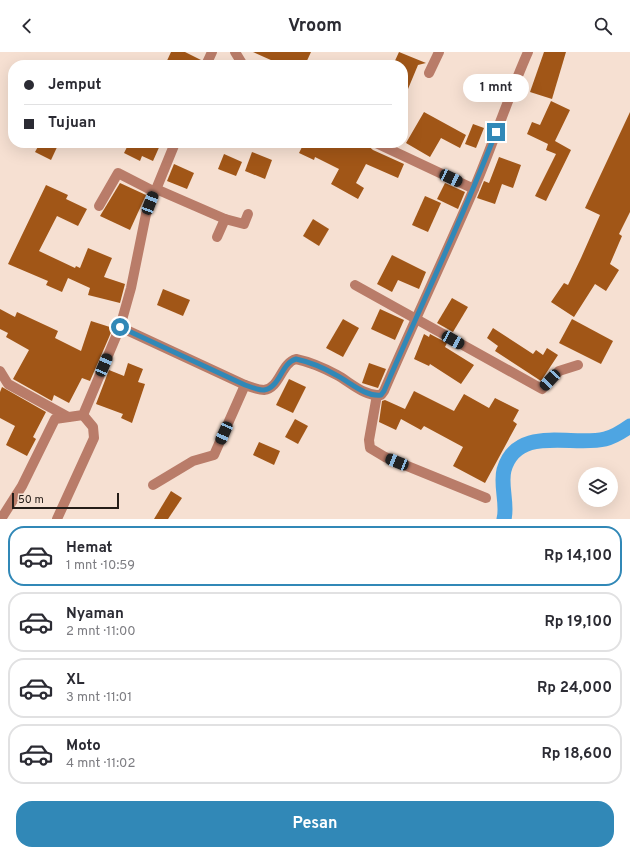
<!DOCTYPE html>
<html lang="id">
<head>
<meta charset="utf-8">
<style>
	body { margin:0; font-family:Overpass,sans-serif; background:#f2f2f3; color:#2b2b33; height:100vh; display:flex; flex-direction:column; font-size:15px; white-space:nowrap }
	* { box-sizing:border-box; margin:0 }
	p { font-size:13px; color:#7c7c81 }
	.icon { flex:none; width:22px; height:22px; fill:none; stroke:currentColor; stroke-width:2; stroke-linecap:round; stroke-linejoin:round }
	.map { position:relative; height:467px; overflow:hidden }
	.drawer { display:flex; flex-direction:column; background:#fff; flex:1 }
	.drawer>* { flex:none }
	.top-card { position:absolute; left:8px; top:8px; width:400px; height:88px; border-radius:16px; box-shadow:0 4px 16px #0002; display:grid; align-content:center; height:88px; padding:0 16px; background:#fff }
	.controls { position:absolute; left:578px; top:415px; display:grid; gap:8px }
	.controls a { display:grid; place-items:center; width:40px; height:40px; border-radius:50%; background:#fff; box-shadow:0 4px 16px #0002; font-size:20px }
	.scale { position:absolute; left:12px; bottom:10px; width:107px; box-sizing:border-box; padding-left:4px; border:2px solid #251d18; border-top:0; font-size:11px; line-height:14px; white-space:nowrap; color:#251d18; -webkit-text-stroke:3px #f6e0d2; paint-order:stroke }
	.end { position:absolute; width:18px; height:18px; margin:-9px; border:5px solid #3188b7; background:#fff; box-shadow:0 0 0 2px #fff }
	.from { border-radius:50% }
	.bubble { position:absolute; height:28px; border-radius:14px; background:#fff; box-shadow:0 4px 16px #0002; font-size:13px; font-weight:700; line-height:28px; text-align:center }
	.car { position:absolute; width:12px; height:24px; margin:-12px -6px; border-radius:5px; box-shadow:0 0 3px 1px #0007; background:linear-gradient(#222 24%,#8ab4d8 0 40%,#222 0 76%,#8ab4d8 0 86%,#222 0) }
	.top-card b { display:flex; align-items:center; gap:14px; height:38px; font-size:15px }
	.top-card b+b { border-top:1px solid #e1e1e2 }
	.top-card i { width:10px; height:10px; background:#2b2b33 }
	ul { padding:7px 0 0; list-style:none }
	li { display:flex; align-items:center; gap:12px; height:60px; margin:0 8px 6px; padding:0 8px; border:2px solid #e1e1e2; border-radius:16px }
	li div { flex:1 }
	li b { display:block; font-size:15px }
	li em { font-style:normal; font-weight:700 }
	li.selected { border-color:#3188b7 }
	li>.icon { width:36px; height:36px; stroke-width:1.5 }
	.button { display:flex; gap:8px; margin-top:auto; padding:8px 16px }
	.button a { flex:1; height:46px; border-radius:16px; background:#3188b7; color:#fff; font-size:16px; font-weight:700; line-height:46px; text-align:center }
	header { display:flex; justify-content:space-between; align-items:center; height:52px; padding:0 16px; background:#fff; font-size:18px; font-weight:700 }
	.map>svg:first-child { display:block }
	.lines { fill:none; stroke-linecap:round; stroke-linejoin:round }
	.canal { stroke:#4ea5e2; stroke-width:15 }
	.building { fill:#a15617 }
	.minor { stroke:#b97c69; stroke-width:10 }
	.route { stroke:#3188b7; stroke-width:5 }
</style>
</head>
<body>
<header><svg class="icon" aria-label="back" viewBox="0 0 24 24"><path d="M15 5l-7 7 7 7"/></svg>Vroom<svg class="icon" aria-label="search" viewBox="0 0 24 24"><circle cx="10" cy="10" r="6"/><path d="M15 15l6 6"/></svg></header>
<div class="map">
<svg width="630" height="467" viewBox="0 0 630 467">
	<rect width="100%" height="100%" fill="#f6e0d2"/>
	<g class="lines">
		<path class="canal" d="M504,467C508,453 500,433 504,418C517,372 573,395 605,387C613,385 623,379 630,374"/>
	</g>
	<g class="building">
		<path d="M171,0H185L201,8L200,13H165Z"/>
		<path d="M253,0H311L305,13H282Z"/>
		<path d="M399,0L426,11L418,13L403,49V13H393Z"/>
		<path d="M544,0H566L552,47L530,40Z"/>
		<path d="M551,49L570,58L555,89L571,98L546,149L535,144L556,102L546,98L548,92L527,82L532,70L540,73Z"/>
		<path d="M424,60L466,83L460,96L441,86L430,105L406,91Z"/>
		<path d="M630,60V160L619,182L622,184L610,212L619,218L606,239L595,232L574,265L551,250L564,231L568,233L581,206L600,163L585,156Z"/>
		<path d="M473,72L484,76L476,96L465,92Z"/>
		<path d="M40,91H59L51,108L35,100Z"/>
		<path d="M129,91H161L153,109L142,104L140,109L124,101Z"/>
		<path d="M304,91H365L373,98L404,112L398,126L366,112L356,131L364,136L358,147L331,132L339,117L315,105L314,108L299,101Z"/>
		<path d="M252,100L272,108L265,127L245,119Z"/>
		<path d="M224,102L242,110L236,124L218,117Z"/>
		<path d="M499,105L521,113L513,136L502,132L495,152L477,146L484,129L489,131Z"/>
		<path d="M174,112L194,121L187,137L167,129Z"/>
		<path d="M120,131L146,143L130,178L100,164Z"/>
		<path d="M445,131L465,140L458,157L437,147Z"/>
		<path d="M46,133L68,143L66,147L87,157L78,174L57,164L39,199L75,216L76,214L80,216L88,196L112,206L104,225L125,232L120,251L88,243L90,236L68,226L62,240L46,233L48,229L8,212Z"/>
		<path d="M425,144L441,151L428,180L412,173Z"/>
		<path d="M313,167L329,177L319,194L303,184Z"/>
		<path d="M392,203L426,220L419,237L398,228L392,240L377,232Z"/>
		<path d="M163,237L190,248L183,264L157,253Z"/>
		<path d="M452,246L468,255L453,280L437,271Z"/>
		<path d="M0,257L15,265L17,260L58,279L55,286L81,299L91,269L113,276L90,329L82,326L69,351L54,343L52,349L13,327L29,298L6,285L8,281L0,277Z"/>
		<path d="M380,257L404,268L395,288L371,277Z"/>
		<path d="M343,267L359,276L343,305L326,296Z"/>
		<path d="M572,267L613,289L601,312L559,291Z"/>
		<path d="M493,276L533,302L536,298L543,303L547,296L558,303L541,329L495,299L498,294L487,286Z"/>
		<path d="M424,282L429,285L430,282L447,291L445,295L474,313L461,332L430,312L429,314L414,307Z"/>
		<path d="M128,311L143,317L138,330L145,332L132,371L121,366L123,362L96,352L109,318L124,324Z"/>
		<path d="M369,311L386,317L378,336L362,331Z"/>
		<path d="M289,327L306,335L293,361L276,353Z"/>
		<path d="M2,335L46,360L33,385L36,387L27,404L6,393L15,374L0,366V340Z"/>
		<path d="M414,339L454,359L464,342L489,356L495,346L519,358L513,369L517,372L485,431L453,414L463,395L424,374L421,378L401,367L396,378L379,370L382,349L385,348L405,357Z"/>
		<path d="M295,367L308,374L298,392L285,385Z"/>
		<path d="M259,390L280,399L274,413L253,403Z"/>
		<path d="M171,439L182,446L168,467H154Z"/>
	</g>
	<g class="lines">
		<g class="minor">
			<path d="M235,0L243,13"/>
			<path d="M206,13L212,0"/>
			<path d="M429,21L439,0"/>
			<path d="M376,91L474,137"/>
			<path d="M156,137L225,167L244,172L248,162"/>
			<path d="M99,154L118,121L155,140"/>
			<path d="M217,185L225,167"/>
			<path d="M355,233L542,337L559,319L578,313"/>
			<path d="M120,275L245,333C251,335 258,338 264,338C280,336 281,311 296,307C310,310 324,316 337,323C350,330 365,345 381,343L384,339C413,272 444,206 473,139C493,93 508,45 528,0"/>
			<path d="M0,319L8,332L68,365"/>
			<path d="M377,343L369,388L370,396L385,405L486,446"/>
			<path d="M153,433L193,409L214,403L245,333"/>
			<path d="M1,467L22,434L55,367L83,363L120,275L131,236L146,162L175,91"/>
			<path d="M57,467L94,386L93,375L83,363"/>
		</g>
	</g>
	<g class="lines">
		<path class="route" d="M120,275L245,333C251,335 258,338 264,338C280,336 281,311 296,307C310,310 324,316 336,323C350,330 365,345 381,343L384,339C421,253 462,168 496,80"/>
	</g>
</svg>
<div class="controls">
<a><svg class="icon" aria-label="layers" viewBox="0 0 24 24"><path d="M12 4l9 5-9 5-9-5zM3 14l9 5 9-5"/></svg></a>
</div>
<div class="scale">50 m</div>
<i class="end from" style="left:120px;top:275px"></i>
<i class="end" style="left:496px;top:80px"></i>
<div class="bubble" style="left:463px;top:22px;width:66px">1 mnt</div>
<i class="car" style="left:451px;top:126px;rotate:115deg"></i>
<i class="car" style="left:150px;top:151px;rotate:21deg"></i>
<i class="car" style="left:453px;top:288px;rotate:119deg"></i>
<i class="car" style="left:104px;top:313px;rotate:23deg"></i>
<i class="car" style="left:550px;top:328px;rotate:223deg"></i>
<i class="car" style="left:224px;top:381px;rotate:204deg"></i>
<i class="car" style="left:397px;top:410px;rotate:292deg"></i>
<div class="top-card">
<b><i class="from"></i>Jemput</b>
<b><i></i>Tujuan</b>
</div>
</div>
<section class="drawer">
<ul>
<li class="selected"><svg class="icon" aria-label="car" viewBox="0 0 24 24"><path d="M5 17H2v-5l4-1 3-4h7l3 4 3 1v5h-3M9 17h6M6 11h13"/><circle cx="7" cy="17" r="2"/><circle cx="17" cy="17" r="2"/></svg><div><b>Hemat</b><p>1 mnt · 10:59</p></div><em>Rp 14,100</em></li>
<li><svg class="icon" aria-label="car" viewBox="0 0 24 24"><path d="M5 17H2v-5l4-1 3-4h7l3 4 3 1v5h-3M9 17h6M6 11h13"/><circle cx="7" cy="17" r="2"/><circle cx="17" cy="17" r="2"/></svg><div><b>Nyaman</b><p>2 mnt · 11:00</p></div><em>Rp 19,100</em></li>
<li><svg class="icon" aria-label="car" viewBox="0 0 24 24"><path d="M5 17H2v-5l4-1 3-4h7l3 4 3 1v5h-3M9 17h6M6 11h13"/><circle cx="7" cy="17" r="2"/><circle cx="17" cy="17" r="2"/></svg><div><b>XL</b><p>3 mnt · 11:01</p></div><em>Rp 24,000</em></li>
<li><svg class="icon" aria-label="car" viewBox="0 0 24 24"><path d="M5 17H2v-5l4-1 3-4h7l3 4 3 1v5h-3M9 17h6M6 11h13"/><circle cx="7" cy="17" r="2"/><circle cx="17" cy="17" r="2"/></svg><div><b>Moto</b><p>4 mnt · 11:02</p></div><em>Rp 18,600</em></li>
</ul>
<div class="button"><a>Pesan</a></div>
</section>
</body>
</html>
